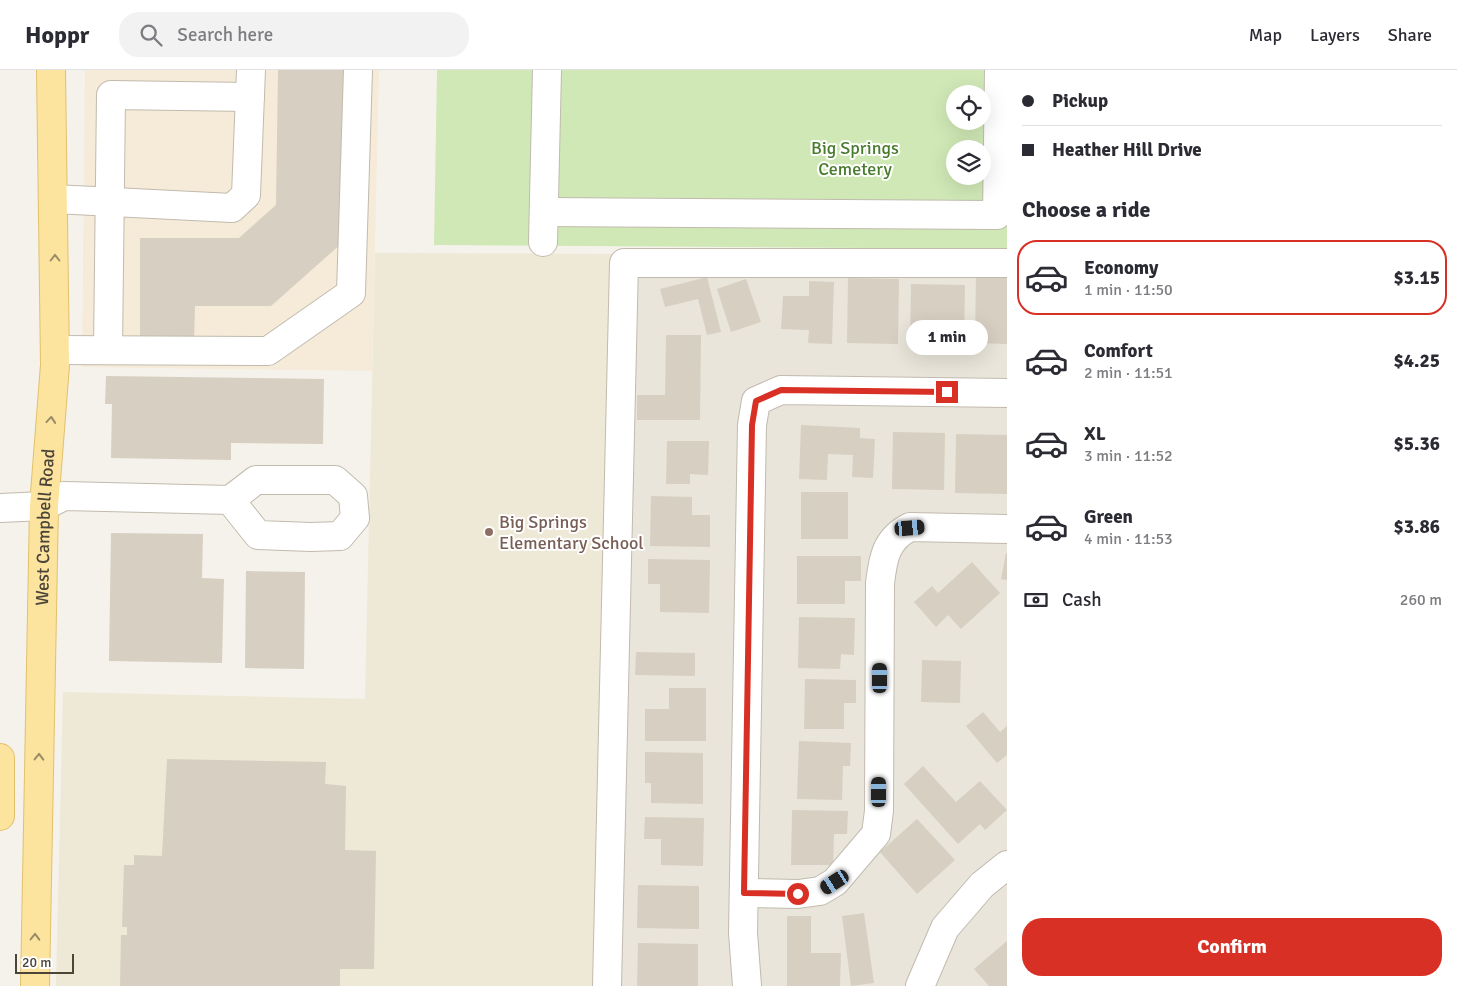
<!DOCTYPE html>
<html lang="en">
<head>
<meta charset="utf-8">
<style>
	body { margin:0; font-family:Signika,sans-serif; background:#f2f2f3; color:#2b2b33; height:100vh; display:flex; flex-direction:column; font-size:19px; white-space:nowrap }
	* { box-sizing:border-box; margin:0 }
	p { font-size:16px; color:#7c7c81 }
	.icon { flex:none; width:28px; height:28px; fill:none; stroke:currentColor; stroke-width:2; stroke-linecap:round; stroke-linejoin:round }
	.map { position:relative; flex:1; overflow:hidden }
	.panel { display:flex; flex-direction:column; background:#fff; width:450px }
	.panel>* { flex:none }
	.top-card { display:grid; align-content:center; height:110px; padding:0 15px; background:#fff }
	.buttons { position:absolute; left:946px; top:15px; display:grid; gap:10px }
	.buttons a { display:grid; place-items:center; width:45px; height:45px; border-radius:50%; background:#fff; box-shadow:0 5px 20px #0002; font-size:25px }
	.scale { position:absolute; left:15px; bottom:12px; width:59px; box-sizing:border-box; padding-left:5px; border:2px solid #4a4439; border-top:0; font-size:14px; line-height:18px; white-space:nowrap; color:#4a4439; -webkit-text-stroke:4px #fff; paint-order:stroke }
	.end { position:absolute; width:22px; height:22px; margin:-11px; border:6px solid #d93025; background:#fff; box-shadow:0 0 0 2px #fff }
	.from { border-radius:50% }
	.bubble { position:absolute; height:35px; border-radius:18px; background:#fff; box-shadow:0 5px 20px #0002; font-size:16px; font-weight:700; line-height:35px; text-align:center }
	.car { position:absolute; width:15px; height:30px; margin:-15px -8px; border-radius:6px; box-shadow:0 0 4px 1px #0007; background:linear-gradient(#222 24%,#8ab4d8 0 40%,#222 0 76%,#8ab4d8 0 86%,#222 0) }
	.top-card b { display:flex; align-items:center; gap:18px; height:48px; font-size:19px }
	.top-card b+b { border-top:1px solid #e1e1e2 }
	.top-card i { width:12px; height:12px; background:#2b2b33 }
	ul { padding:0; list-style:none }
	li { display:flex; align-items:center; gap:15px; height:75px; margin:0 10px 8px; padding:0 5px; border:2px solid transparent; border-radius:20px }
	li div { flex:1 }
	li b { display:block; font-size:19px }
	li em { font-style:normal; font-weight:700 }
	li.current { border-color:#d93025 }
	li>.icon { width:45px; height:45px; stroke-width:1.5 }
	h2 { padding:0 15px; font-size:22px; line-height:60px }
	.pay { display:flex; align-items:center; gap:12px; height:55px; padding:0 15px; font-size:19px }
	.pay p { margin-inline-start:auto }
	.cta { display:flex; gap:10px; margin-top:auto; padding:10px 15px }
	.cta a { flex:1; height:58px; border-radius:20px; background:#d93025; color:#fff; font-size:20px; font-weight:700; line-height:58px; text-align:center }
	header { display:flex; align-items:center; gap:30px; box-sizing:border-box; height:70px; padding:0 25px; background:#fff; border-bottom:1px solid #e1e1e2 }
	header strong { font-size:24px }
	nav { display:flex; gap:28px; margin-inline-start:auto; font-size:18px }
	.search { width:350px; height:45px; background:#f2f2f3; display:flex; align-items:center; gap:12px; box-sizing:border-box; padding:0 18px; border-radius:20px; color:#7c7c81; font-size:19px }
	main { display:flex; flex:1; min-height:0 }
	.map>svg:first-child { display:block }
	.residential { fill:#e9e5da }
	.commercial { fill:#f6ead8 }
	.education { fill:#eee8d6 }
	.green { fill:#d0e8b6; fill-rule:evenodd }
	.building { fill:#d7cfc1 }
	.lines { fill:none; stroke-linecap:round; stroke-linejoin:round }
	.minor-casing { stroke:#c1bbae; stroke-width:30 }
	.major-casing { stroke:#e2c16d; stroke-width:30 }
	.minor { stroke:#fff; stroke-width:28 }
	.major { stroke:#fce39e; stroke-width:28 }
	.oneway { stroke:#9a8c66 }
	.route { stroke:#d93025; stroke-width:6 }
	.education-dot { fill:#8d6e63; stroke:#fff; stroke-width:2 }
	.labels { text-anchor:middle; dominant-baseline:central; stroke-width:4; stroke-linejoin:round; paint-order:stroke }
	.park-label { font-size:18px; fill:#487b2c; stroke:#fff }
	.education-label { font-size:18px; fill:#785e54; stroke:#fff; text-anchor:start }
	.street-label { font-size:18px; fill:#4a4439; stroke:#fff }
</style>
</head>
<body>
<header>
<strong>Hoppr</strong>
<div class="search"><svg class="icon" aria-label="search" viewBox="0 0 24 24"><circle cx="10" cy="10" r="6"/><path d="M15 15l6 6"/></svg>Search here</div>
<nav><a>Map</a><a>Layers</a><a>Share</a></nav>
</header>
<main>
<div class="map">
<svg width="1007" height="916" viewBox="0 0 1007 916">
	<rect width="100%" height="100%" fill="#f5f2eb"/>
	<path class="residential" d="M614,184L1007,185V916H601Z"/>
	<path class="commercial" d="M85,0H379L372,301L82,297Z"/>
	<path class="education" d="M375,183L614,184L601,916H56L63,622L365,629Z"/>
	<path class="green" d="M437,0H1007V179L434,175ZM955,24H982V51H955ZM955,79H982V106H955Z"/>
	<g class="building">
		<path d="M278,0H344L342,173L271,236H195L194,271L140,270V168H239L276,135Z"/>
		<path d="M976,205H1007V274L975,273Z"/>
		<path d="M707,207L721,262L707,265L698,229L665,237L660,219Z"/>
		<path d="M848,208L899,209L898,274L847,273Z"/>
		<path d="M746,209L761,252L731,262L717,219Z"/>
		<path d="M809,211L834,212L832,274L808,273L809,260L781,259L783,226H809Z"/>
		<path d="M911,214L965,215L964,275L910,274Z"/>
		<path d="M666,265H701L700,350H637V325H665Z"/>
		<path d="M106,306L324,309L323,374L231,373V390L111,388L112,334H105Z"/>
		<path d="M801,355L860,358V368L875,369L873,408L852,407L853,385L828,384L827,410L799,409Z"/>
		<path d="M893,362L945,363L944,420L892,419Z"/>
		<path d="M956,364L1007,365V424L955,423Z"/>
		<path d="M667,371H709L708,405L690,404V414H666Z"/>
		<rect x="801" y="422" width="47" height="47"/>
		<path d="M651,426L692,427V445H710V477L650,476Z"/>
		<path d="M111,463L203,464L202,508L224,509L222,593L109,591Z"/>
		<path d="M1006,483H1007V510L1001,509Z"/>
		<path d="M797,486H861V511H845V534H797Z"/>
		<path d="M648,489L710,490L709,543L660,542V514H648Z"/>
		<path d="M972,492L1000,523L961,559L948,545L936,557L914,532L932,516L938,523Z"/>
		<path d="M246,501L305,502L304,599L245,598Z"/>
		<path d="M799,547L855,548L854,585L841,584L840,599L798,598Z"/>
		<path d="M636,582L695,583V606L635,605Z"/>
		<path d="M922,590L961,591L960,633L921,632Z"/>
		<path d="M805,609L856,610V633H844V659H804Z"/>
		<path d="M669,618H706V671H645V639H669Z"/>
		<path d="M983,642L1000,662L1007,656V685L997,693L966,656Z"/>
		<path d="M799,671L851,673L850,696H843L842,730L797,729Z"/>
		<path d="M645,682L703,683V734L651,733V713H645Z"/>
		<path d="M167,689L326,692L325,714L346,716L345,780L376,781L374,899H340V916H120L121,865H127V857H122L124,795H134V785L162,786Z"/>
		<path d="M923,696L956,732L980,711L1007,740L985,760L980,754L958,774L904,714Z"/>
		<path d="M792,740L848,741L847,764H834L833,795H791Z"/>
		<path d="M645,747L704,748L703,796L661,795V769H644Z"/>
		<path d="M917,749L955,790L917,824L880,782Z"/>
		<path d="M638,815L699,816V859L637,858Z"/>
		<path d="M864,843L874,913L851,916L842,846Z"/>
		<path d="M787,846H811V883H841L840,916H787Z"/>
		<path d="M1007,871V916H989L974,899Z"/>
		<path d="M638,873L698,874V916H637Z"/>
	</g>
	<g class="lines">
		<g class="minor-casing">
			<g id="minor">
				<path d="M54,129L232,138L246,125L251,0"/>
				<path d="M544,142L997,145L999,0"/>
				<path d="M543,172L547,0"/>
				<path d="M55,280L268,281L351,223L358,0"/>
				<path d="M108,280L111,25L250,27"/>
				<path d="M0,438L44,436L64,426L230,430L256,410H335L353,426L355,448L340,466L311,467L258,465L230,430"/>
				<path d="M744,823L798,824L820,821L835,812L876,764L879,741L880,513C883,488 886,469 910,457L1007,459"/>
				<path d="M607,916L624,193H1007"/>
				<path d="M747,916L743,863L752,355L756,331L781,320L1007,323"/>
				<path d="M920,916L945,858L982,815L1007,795"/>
			</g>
		</g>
		<g class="major-casing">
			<g id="major">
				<path d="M0,688V746"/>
				<path id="s1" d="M35,916L44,436L55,295L51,0"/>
			</g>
		</g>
		<use href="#minor" class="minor"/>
		<use href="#major" class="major"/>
	</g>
	<defs><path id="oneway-chevron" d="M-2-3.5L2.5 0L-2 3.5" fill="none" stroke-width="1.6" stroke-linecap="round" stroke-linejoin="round" transform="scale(1.25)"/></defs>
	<g class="oneway">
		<use href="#oneway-chevron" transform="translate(55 188) rotate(-90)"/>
		<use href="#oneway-chevron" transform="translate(51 350) rotate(-85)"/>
		<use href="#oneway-chevron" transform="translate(39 687) rotate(-89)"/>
		<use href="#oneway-chevron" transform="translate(35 867) rotate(-89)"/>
	</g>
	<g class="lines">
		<path class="route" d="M798,824L744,823L752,355L756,331L781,320L947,322"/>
	</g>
	<circle class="education-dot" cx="489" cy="462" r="5"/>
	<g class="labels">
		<g class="park-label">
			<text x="855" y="78">Big Springs<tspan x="855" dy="21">Cemetery</tspan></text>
		</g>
		<g class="education-label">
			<text x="499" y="452">Big Springs<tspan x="499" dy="21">Elementary School</tspan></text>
		</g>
		<g class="street-label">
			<text stroke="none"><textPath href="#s1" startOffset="459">West Campbell Road</textPath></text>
		</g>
	</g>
</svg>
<div class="buttons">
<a><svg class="icon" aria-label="locate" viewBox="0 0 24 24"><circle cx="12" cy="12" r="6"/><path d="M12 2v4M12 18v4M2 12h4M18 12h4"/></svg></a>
<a><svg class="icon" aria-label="layers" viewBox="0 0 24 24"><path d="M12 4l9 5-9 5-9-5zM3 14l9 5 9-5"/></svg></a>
</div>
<div class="scale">20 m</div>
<i class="end from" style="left:798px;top:824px"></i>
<i class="end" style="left:947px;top:322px"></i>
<div class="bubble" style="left:906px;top:250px;width:82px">1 min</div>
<i class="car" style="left:910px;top:458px;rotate:85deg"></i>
<i class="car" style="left:880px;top:608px;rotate:0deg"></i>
<i class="car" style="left:879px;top:722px;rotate:0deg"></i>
<i class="car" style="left:835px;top:812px;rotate:237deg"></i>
</div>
<section class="panel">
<div class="top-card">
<b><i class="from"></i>Pickup</b>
<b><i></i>Heather Hill Drive</b>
</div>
<h2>Choose a ride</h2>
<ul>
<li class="current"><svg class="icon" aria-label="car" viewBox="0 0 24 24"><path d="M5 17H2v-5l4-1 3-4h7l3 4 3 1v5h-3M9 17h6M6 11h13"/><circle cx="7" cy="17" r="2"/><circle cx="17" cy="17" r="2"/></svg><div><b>Economy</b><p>1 min · 11:50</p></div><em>$3.15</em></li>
<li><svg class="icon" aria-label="car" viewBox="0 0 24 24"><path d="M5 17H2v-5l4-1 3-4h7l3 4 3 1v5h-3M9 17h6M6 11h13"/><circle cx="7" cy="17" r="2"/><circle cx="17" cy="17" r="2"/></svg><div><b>Comfort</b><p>2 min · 11:51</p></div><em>$4.25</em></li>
<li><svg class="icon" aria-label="car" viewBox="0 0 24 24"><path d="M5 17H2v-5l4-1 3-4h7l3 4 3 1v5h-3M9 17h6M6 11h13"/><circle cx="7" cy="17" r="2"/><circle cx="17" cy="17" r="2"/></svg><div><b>XL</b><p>3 min · 11:52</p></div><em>$5.36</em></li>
<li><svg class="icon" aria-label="car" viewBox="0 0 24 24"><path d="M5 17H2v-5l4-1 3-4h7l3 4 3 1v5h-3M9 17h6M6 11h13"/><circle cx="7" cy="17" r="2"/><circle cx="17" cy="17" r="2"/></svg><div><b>Green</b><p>4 min · 11:53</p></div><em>$3.86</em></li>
</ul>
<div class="pay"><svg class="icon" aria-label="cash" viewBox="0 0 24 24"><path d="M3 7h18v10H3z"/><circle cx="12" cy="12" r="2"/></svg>Cash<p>260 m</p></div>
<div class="cta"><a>Confirm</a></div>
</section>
</main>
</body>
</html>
